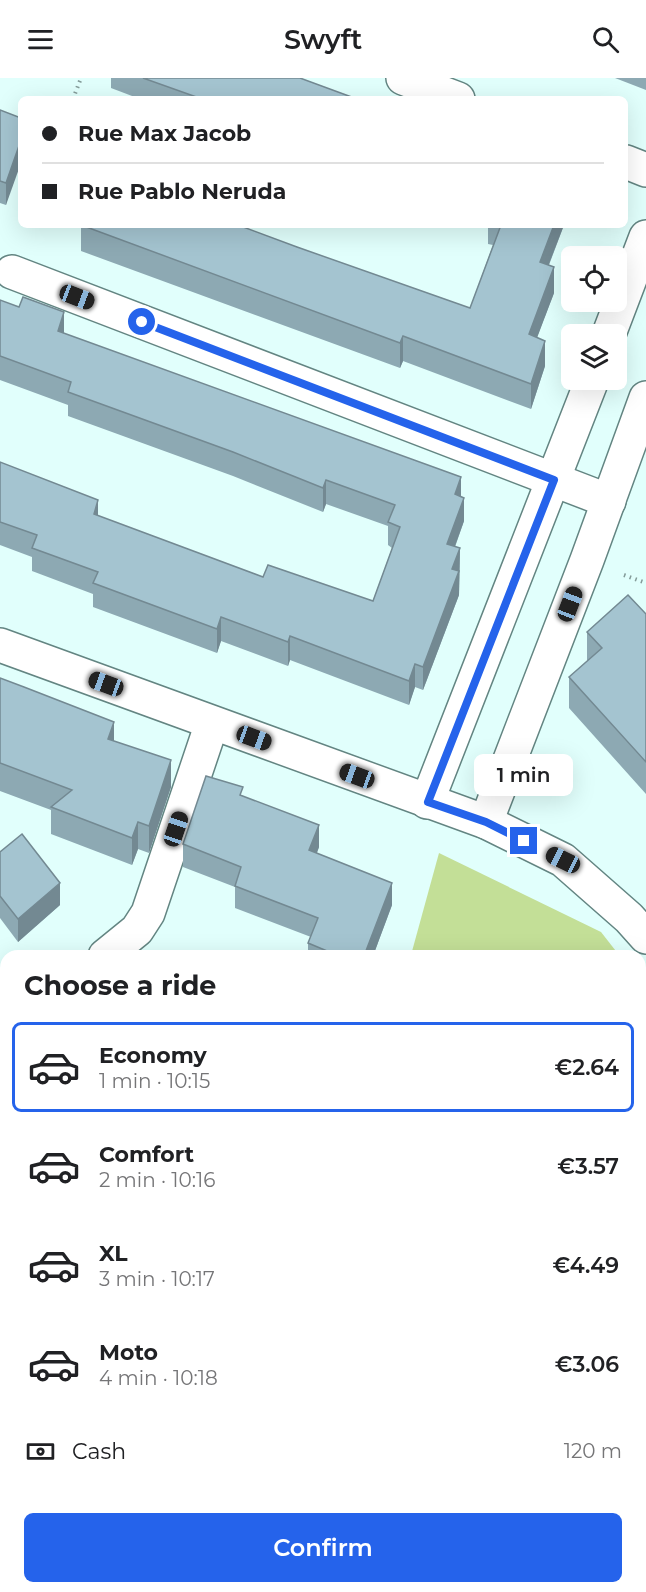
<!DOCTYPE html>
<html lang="en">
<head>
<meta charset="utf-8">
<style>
	body { margin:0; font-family:Montserrat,sans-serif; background:#f2f2f2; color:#202124; height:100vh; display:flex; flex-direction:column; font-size:22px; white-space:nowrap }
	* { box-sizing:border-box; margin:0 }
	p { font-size:20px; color:#757577 }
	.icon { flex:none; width:33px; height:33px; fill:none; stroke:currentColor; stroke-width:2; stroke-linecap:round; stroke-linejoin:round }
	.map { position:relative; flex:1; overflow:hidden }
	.details { position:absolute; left:0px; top:872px; width:646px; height:644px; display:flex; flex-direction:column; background:#fff; border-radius:18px 18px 0 0; box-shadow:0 6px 24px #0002 }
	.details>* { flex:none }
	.hud { position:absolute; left:18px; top:18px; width:610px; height:132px; border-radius:9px; box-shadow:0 6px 24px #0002; display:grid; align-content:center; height:132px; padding:0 24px; background:#fff }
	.fabs { position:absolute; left:561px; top:168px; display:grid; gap:12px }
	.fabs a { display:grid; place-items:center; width:66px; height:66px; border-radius:9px; background:#fff; box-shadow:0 6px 24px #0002; font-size:30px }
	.end { position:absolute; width:27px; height:27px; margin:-14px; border:8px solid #2563eb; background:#fff; box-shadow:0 0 0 3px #fff }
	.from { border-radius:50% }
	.bubble { position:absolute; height:42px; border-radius:9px; background:#fff; box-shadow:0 6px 24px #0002; font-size:20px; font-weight:600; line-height:42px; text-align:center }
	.car { position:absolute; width:18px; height:36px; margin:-18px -9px; border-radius:8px; box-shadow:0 0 4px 2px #0007; background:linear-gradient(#222 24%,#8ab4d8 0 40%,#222 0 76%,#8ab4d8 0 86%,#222 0) }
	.hud b { display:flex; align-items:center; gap:21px; height:57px; font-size:22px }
	.hud b+b { border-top:2px solid #e0e0e0 }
	.hud i { width:15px; height:15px; background:#202124 }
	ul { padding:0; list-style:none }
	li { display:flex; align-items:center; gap:18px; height:90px; margin:0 12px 9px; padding:0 12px; border:3px solid transparent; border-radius:9px }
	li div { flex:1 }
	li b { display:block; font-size:22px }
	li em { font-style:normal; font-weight:600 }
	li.current { border-color:#2563eb }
	li>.icon { width:54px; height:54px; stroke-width:1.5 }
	h2 { padding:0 24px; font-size:27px; line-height:72px }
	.pay { display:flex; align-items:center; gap:15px; height:66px; padding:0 24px; font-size:22px }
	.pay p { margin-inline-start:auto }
	.action { display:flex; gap:12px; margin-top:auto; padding:12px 24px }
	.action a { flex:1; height:69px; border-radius:9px; background:#2563eb; color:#fff; font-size:24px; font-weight:600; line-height:69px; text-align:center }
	header { display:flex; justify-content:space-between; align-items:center; height:78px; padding:0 24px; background:#fff; font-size:27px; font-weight:600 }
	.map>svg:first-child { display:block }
	.green { fill:#c3df97 }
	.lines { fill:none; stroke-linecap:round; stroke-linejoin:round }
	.minor-casing { stroke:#638582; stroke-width:36 }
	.path { stroke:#849b99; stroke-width:4; stroke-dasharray:1.5 4.5; stroke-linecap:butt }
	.minor { stroke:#fff; stroke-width:33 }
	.wall { fill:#8da9b3 }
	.shaded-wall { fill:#738992 }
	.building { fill:#a4c4d0; stroke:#738992; stroke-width:1.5 }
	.route { stroke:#2563eb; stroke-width:8 }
</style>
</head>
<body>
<header><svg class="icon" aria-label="menu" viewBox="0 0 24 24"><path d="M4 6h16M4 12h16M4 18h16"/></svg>Swyft<svg class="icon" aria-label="search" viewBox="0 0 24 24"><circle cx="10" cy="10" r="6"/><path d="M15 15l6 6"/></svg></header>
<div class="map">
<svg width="646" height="1514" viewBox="0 0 646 1514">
	<rect width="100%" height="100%" fill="#e1fffc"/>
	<g class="green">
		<path d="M439,775L601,854L619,877H411Z"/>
		<path d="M640,906L646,913V1250L641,1256Z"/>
	</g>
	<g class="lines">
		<g class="minor-casing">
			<g id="minor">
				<path d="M403,0L458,21"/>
				<path d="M626,84L646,92"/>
				<path d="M12,194L609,423"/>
				<path d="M609,256L646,159"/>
				<path d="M0,567L486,744L563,782L629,840L646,859"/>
				<path d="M427,724L592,302"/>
				<path d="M486,744L587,482L646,320"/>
				<path d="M105,878L137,852L148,835L212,645"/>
				<path d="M640,1312L646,1307"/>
				<path d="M418,1514L424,1509"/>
			</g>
		</g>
		<g class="path">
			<path d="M73,21L81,0"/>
			<path d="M624,497L646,505"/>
			<path d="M0,952L6,949"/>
			<path d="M640,1144L646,1139"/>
			<path d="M0,1237L6,1236"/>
		</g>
		<use href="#minor" class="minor"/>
	</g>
	<g class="wall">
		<path d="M111,0H300L357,21H140L111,10Z"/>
		<path d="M615,0H646V12Z"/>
		<path d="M0,32L21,40L6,127L0,125Z"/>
		<path d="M488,147H564L549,187L554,215L537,259L545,288L531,331L403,283L400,290L81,173V148L297,169L470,230L493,167L488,166Z"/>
		<path d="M0,222L64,256L461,418L464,443L455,469L460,470L459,517L423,612L415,609L409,627L290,582L288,588L221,563L217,575L93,529V516L32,493V479L0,467V384L98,438L263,499L373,523L392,470L388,467V448L326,426L323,434L233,398L68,338V327L0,302Z"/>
		<path d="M646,536V716L569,630V599L587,583V554Z"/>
		<path d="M0,600L114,663L171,709L149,775L138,771L132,787L51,756V732L0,713Z"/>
		<path d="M243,718L319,769L317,775L392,827L373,878H308V865L311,859L235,830V809L183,789V766Z"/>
		<path d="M0,774L60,827L18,864L0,840Z"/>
	</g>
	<g class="shaded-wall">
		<path d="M21,62V85L6,127V105Z"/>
		<path d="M554,147H564L540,209V184Z"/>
		<path d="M554,189V215L529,281V256Z"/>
		<path d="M64,234V258L58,253Z"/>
		<path d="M403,258V283L400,290V265Z"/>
		<path d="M545,263V288L531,331V306Z"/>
		<path d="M461,399V423L455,416Z"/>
		<path d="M326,402V426L323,434V410Z"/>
		<path d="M464,420V443L447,490V466Z"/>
		<path d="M98,422V446L94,436Z"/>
		<path d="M460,470L459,517L423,612V589L452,491Z"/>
		<path d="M221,539V563L217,575V551Z"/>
		<path d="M290,558V582L288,588V564Z"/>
		<path d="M415,586V609L409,627V603Z"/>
		<path d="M114,644V671L108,661Z"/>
		<path d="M171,682V709L149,775V748Z"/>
		<path d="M138,744V771L132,787V760Z"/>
		<path d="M319,747V769L309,794V772Z"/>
		<path d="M60,805V827L18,864V841Z"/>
		<path d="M392,805V827L373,878H364Z"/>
	</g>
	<g class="building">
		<path d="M143,0H300L357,21H202Z"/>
		<path d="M0,32L21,40V62L6,105L0,103Z"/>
		<path d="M81,147H238L297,169L470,230L501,147H554L540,184L554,189L529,256L545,263L531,306L403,258L400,265Z"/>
		<path d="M23,219L64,234L58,253L461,399L455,416L464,420L447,466L460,470L452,491L459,493L423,589L415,586L409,603L290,558L288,564L221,539L217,551L93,505L98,494L32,470L37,457L0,444V384L98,422L94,436L263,499L268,487L373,523L400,449L388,444L395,427L326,402L323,410L233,374L68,314L71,304L0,278V222L19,229Z"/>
		<path d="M628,517L646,536V684L569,599L602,570L587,554Z"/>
		<path d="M0,600L24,609L114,644L108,661L171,682L149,748L138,744L132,760L51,729L72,712L0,685Z"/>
		<path d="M206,698L243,709L240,717L319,747L309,772L392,805L364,878H339L308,865L318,840L235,808L241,789L183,766Z"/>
		<path d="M22,756L60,805L18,841L0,818V774Z"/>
		<path d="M0,1273L6,1280V1509H170L174,1514H0Z"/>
		<path d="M646,1390V1514H508L514,1509H640V1395Z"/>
	</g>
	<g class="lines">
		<path class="route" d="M142,244L554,402L428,724L486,744L524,763"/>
	</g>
</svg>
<div class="fabs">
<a><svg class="icon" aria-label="locate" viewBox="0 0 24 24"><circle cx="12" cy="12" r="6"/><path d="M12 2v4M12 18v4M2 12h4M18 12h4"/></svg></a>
<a><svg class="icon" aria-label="layers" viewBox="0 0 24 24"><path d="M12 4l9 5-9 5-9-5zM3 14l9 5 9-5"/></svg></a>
</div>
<i class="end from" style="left:142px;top:244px"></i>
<i class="end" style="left:524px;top:763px"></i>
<div class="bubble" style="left:474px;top:676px;width:99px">1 min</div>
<i class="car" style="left:77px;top:219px;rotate:111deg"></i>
<i class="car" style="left:570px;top:526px;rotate:21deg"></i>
<i class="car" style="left:106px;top:606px;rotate:290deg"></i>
<i class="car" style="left:254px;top:660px;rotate:110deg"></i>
<i class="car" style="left:357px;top:698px;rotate:290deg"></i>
<i class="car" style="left:176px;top:751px;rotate:19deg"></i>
<i class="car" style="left:563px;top:782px;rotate:296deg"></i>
<div class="hud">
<b><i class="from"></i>Rue Max Jacob</b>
<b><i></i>Rue Pablo Neruda</b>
</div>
<section class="details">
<h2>Choose a ride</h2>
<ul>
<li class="current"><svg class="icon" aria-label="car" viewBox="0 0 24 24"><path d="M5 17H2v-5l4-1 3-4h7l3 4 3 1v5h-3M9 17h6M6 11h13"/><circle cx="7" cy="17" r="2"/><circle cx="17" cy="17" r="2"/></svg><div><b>Economy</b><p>1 min · 10:15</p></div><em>€2.64</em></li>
<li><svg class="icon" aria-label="car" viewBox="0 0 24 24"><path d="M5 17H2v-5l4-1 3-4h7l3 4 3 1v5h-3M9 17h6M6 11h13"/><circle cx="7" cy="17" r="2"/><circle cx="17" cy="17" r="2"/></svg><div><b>Comfort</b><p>2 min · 10:16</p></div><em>€3.57</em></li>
<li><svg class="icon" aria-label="car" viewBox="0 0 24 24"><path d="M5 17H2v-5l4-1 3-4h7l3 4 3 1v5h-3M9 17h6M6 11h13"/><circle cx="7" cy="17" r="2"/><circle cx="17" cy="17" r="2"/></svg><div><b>XL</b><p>3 min · 10:17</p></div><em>€4.49</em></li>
<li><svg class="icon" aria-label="car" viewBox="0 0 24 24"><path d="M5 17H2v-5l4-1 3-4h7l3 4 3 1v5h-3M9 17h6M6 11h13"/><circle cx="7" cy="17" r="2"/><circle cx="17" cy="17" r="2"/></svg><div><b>Moto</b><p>4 min · 10:18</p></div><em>€3.06</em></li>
</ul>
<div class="pay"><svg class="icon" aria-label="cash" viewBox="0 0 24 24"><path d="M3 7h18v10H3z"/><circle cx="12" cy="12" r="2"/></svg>Cash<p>120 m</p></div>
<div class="action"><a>Confirm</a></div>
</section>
</div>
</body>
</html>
